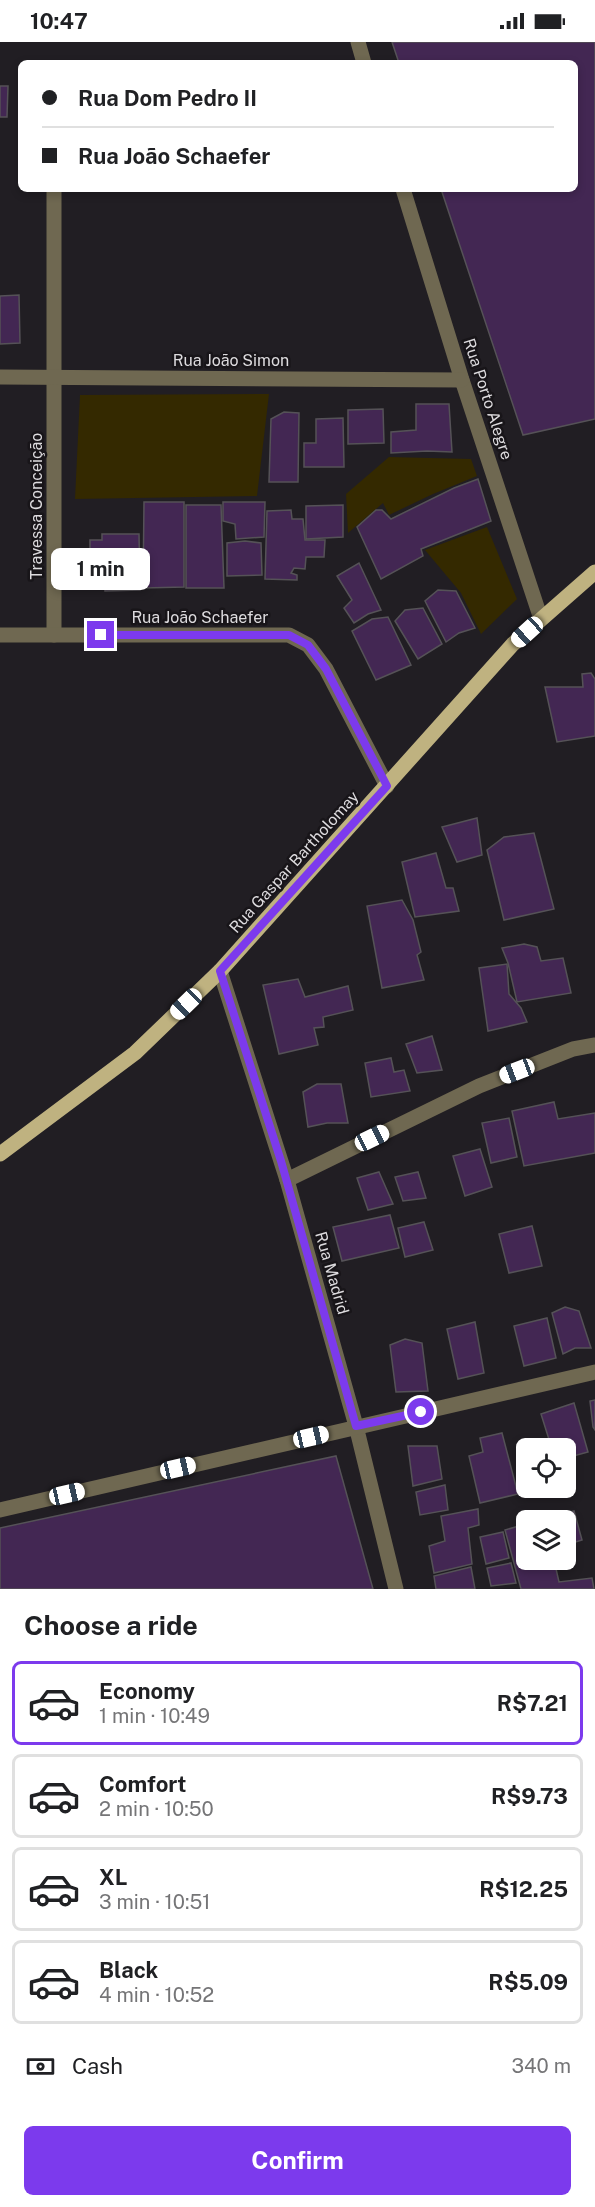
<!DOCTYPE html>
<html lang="en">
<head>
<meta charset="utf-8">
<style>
	body { margin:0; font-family:"Public Sans",sans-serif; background:#f2f2f2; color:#202124; height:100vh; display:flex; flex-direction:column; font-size:22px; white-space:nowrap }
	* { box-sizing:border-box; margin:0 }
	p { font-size:20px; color:#757577 }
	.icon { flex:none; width:33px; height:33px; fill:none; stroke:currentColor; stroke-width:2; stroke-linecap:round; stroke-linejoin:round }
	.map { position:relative; height:1547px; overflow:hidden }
	.drawer { display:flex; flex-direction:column; background:#fff; flex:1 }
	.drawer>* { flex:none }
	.hud { position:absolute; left:18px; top:18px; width:560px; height:132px; border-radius:9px; box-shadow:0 3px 9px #0003; display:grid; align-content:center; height:132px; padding:0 24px; background:#fff }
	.tools { position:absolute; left:516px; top:1396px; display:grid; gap:12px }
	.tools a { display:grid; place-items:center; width:60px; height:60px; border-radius:9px; background:#fff; box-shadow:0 3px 9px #0003; font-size:30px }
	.end { position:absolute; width:27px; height:27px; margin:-14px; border:8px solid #7c3aed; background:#fff; box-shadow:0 0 0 3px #fff }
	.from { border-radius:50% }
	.bubble { position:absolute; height:42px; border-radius:9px; background:#fff; box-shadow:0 3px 9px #0003; font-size:20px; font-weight:700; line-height:42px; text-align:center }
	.car { position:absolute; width:18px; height:36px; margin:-18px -9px; border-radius:8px; box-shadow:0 0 4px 2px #0007; background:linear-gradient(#fff 24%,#345 0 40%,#fff 0 76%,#345 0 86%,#fff 0) }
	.hud b { display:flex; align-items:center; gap:21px; height:57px; font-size:22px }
	.hud b+b { border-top:2px solid #e0e0e0 }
	.hud i { width:15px; height:15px; background:#202124 }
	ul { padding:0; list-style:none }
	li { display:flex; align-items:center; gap:18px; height:84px; margin:0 12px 9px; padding:0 12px; border:3px solid #e0e0e0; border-radius:9px }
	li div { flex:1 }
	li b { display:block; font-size:22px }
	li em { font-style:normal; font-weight:700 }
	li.on { border-color:#7c3aed }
	li>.icon { width:54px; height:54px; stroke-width:1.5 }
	h2 { padding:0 24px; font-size:27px; line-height:72px }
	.pay { display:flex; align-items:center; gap:15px; height:66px; padding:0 24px; font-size:22px }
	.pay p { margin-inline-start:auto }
	.action { display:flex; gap:12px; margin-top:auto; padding:12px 24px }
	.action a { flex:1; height:69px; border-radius:9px; background:#7c3aed; color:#fff; font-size:24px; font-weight:700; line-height:69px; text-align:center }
	.status { display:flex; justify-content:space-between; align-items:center; height:42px; padding:0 30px; background:#fff; direction:ltr }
	.status svg { height:16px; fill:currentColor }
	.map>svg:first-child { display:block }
	.green { fill:#342900 }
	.building { fill:#432753; stroke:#555257; stroke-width:1.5 }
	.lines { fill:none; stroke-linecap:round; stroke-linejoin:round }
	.minor { stroke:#6f6851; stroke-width:15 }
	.major { stroke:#bfb280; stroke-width:15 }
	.route { stroke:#7c3aed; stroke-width:8 }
	.labels { text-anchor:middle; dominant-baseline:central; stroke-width:5; stroke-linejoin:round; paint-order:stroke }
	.street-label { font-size:16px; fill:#dddbde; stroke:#181519 }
</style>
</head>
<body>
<div class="status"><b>10:47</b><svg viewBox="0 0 49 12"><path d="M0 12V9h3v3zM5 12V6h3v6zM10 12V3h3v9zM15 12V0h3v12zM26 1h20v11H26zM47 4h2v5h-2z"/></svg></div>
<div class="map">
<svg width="595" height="1547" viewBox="0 0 595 1547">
	<rect width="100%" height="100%" fill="#211e23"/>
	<g class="green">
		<path d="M269,352L257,454L75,457L80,353Z"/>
		<path d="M389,415L471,417L477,434L433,452L389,473L383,461L348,491L346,452Z"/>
		<path d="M487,485L517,557L481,592L461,551L425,508Z"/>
	</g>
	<g class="building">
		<path d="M392,0H595V377L523,393L441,147H574V21H399Z"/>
		<path d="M0,44H8L7,75H0Z"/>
		<path d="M19,253L20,301L0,302V254Z"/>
		<path d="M416,362H449L452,410L427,409L391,411V390L416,388Z"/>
		<path d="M383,367L384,401L348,402V368Z"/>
		<path d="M284,370L299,371L298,440H269L271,377Z"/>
		<path d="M343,376L344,425H304V401H316V377Z"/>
		<path d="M478,437L491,479L421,507L423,514L381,537L357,485L376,468H382L391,477L454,446Z"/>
		<path d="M144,460H184V545L143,546Z"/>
		<path d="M223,460H265L264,495L236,497L235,482L223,479Z"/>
		<path d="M186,463H221L224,546H186Z"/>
		<path d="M343,463V495L306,497V464Z"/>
		<path d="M291,468L292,477H303L305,498H325L324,515H306L305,527L294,526L291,531L297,533V538L265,537L267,469Z"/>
		<path d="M102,492H139L140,548L105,549L104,514H90V498H102Z"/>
		<path d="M245,499L261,501L262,533L227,534V501Z"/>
		<path d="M359,521L381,568L368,572L354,581L344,566L352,558L337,534Z"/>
		<path d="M438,548L456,549L475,586L459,591L446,600L425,559Z"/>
		<path d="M423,566L442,602L418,617L395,579L405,568Z"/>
		<path d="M388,575L411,623L376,638L352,589L372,577Z"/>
		<path d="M591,631L595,637V694L557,700L545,645H583L582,632Z"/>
		<path d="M477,776L482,813L457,820L442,785Z"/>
		<path d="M534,791L554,867L504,878L487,808L504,795Z"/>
		<path d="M436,811L446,846H453L459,869L415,875L402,820Z"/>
		<path d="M402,858L413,878L421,910L417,913L424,938L382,946L367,864Z"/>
		<path d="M524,902L537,905L541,919L563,916L571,951L517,960L508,921L502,906Z"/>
		<path d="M507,922L509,952L521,966L527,980L488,989L479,926Z"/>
		<path d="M298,937L305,955L348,944L353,968L323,975L324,985L314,986L318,1003L279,1012L263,943Z"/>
		<path d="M432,994L442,1028L417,1031L406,1002Z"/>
		<path d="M391,1016L394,1030L404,1028L410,1049L371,1055L365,1021Z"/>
		<path d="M317,1042H341L348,1081H327L308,1085L303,1050Z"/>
		<path d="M554,1060L558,1077L595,1071V1111L524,1124L512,1069Z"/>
		<path d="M509,1076L517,1115L491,1121L482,1081Z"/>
		<path d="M480,1107L492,1145L465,1154L453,1114Z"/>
		<path d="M379,1130L393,1162L368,1168L357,1136Z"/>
		<path d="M418,1130L426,1156L403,1159L395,1135Z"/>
		<path d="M390,1173L399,1206L342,1219L333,1185Z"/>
		<path d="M424,1180L433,1208L405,1215L398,1186Z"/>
		<path d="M532,1184L542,1224L509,1231L499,1192Z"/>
		<path d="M565,1265L579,1269L591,1306H575L563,1312L552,1271Z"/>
		<path d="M547,1276L556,1316L524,1324L514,1284Z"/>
		<path d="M475,1280L484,1331L458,1337L447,1287Z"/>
		<path d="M405,1297L422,1301L428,1349L396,1350L390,1303Z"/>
		<path d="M595,1358V1388L593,1385L590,1359Z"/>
		<path d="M574,1361L588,1410L566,1416V1407H552L541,1372Z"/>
		<path d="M502,1391L518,1452L480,1461L469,1414L483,1410L480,1396Z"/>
		<path d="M408,1404H437L442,1437L413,1444Z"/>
		<path d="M336,1414L373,1547H0V1486Z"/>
		<path d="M445,1443L448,1468L420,1473L416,1450Z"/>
		<path d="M478,1467L479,1483L468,1486L472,1522L434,1531L429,1504L445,1499L441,1474Z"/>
		<path d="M574,1469L582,1498L566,1503V1479H537Z"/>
		<path d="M526,1482V1518H554L559,1540L592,1536L594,1547H521L505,1488Z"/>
		<path d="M503,1490L509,1516L486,1522L480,1495Z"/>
		<path d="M511,1521L516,1541L491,1544L487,1526Z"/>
		<path d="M471,1525L475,1547H436L434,1534Z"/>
	</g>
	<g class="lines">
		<g class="minor">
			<path d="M358,0L364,21"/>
			<path d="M54,147V593"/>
			<path d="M403,147L462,338L541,577"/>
			<path d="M0,335L462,338"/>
			<path d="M0,593H289L308,603L326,627L387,744"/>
			<path d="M220,929L287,1138L356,1384L396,1547"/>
			<path d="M287,1138L479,1044L573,1007L595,1003"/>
			<path d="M0,1468L595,1330"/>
		</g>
		<path class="major" d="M0,1112L135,1011L220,929L513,602L595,530"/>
	</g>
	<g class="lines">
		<path class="route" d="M101,593H289L308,603L326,627L387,744L220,929L281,1119L356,1384L421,1370"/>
	</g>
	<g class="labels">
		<g class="street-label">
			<text x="231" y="318">Rua João Simon</text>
			<text transform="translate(488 357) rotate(72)">Rua Porto Alegre</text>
			<text transform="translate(36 464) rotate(-90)">Travessa Conceição</text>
			<text x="200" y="575">Rua João Schaefer</text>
			<text transform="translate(294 820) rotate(-48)">Rua Gaspar Bartholomay</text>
			<text transform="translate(332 1231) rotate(74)">Rua Madrid</text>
		</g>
	</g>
</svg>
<div class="tools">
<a><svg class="icon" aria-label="locate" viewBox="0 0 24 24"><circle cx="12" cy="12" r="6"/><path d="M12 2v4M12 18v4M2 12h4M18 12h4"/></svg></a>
<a><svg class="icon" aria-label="layers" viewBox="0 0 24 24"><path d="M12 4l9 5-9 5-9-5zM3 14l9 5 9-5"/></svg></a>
</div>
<i class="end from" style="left:421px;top:1370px"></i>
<i class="end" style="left:101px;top:593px"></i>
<div class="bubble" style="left:51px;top:506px;width:99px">1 min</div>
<i class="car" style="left:527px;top:590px;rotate:228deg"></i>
<i class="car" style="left:186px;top:962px;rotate:226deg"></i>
<i class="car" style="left:517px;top:1029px;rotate:249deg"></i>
<i class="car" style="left:372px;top:1096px;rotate:64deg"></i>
<i class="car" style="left:311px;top:1395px;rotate:77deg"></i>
<i class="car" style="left:178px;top:1426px;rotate:77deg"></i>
<i class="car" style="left:67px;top:1452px;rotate:77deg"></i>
<div class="hud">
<b><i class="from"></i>Rua Dom Pedro II</b>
<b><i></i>Rua João Schaefer</b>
</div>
</div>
<section class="drawer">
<h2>Choose a ride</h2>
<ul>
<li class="on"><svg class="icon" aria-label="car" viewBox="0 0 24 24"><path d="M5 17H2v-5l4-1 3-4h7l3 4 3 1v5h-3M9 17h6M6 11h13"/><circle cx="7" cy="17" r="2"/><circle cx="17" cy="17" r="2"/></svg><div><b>Economy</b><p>1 min · 10:49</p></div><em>R$7.21</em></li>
<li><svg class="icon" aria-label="car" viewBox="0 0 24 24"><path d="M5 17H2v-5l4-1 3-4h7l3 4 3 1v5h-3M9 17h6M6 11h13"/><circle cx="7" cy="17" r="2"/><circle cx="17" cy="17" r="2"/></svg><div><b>Comfort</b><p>2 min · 10:50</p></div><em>R$9.73</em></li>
<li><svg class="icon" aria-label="car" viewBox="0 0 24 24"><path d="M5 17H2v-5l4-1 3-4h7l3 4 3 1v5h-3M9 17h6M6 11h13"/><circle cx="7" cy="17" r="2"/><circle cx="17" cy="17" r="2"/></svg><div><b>XL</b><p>3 min · 10:51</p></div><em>R$12.25</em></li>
<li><svg class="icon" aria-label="car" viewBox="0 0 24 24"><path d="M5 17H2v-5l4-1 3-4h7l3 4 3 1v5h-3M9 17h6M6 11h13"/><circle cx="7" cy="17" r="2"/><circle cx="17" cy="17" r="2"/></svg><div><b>Black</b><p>4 min · 10:52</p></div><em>R$5.09</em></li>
</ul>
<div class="pay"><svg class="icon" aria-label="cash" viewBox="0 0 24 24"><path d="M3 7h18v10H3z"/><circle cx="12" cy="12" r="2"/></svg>Cash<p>340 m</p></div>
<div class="action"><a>Confirm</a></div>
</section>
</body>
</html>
